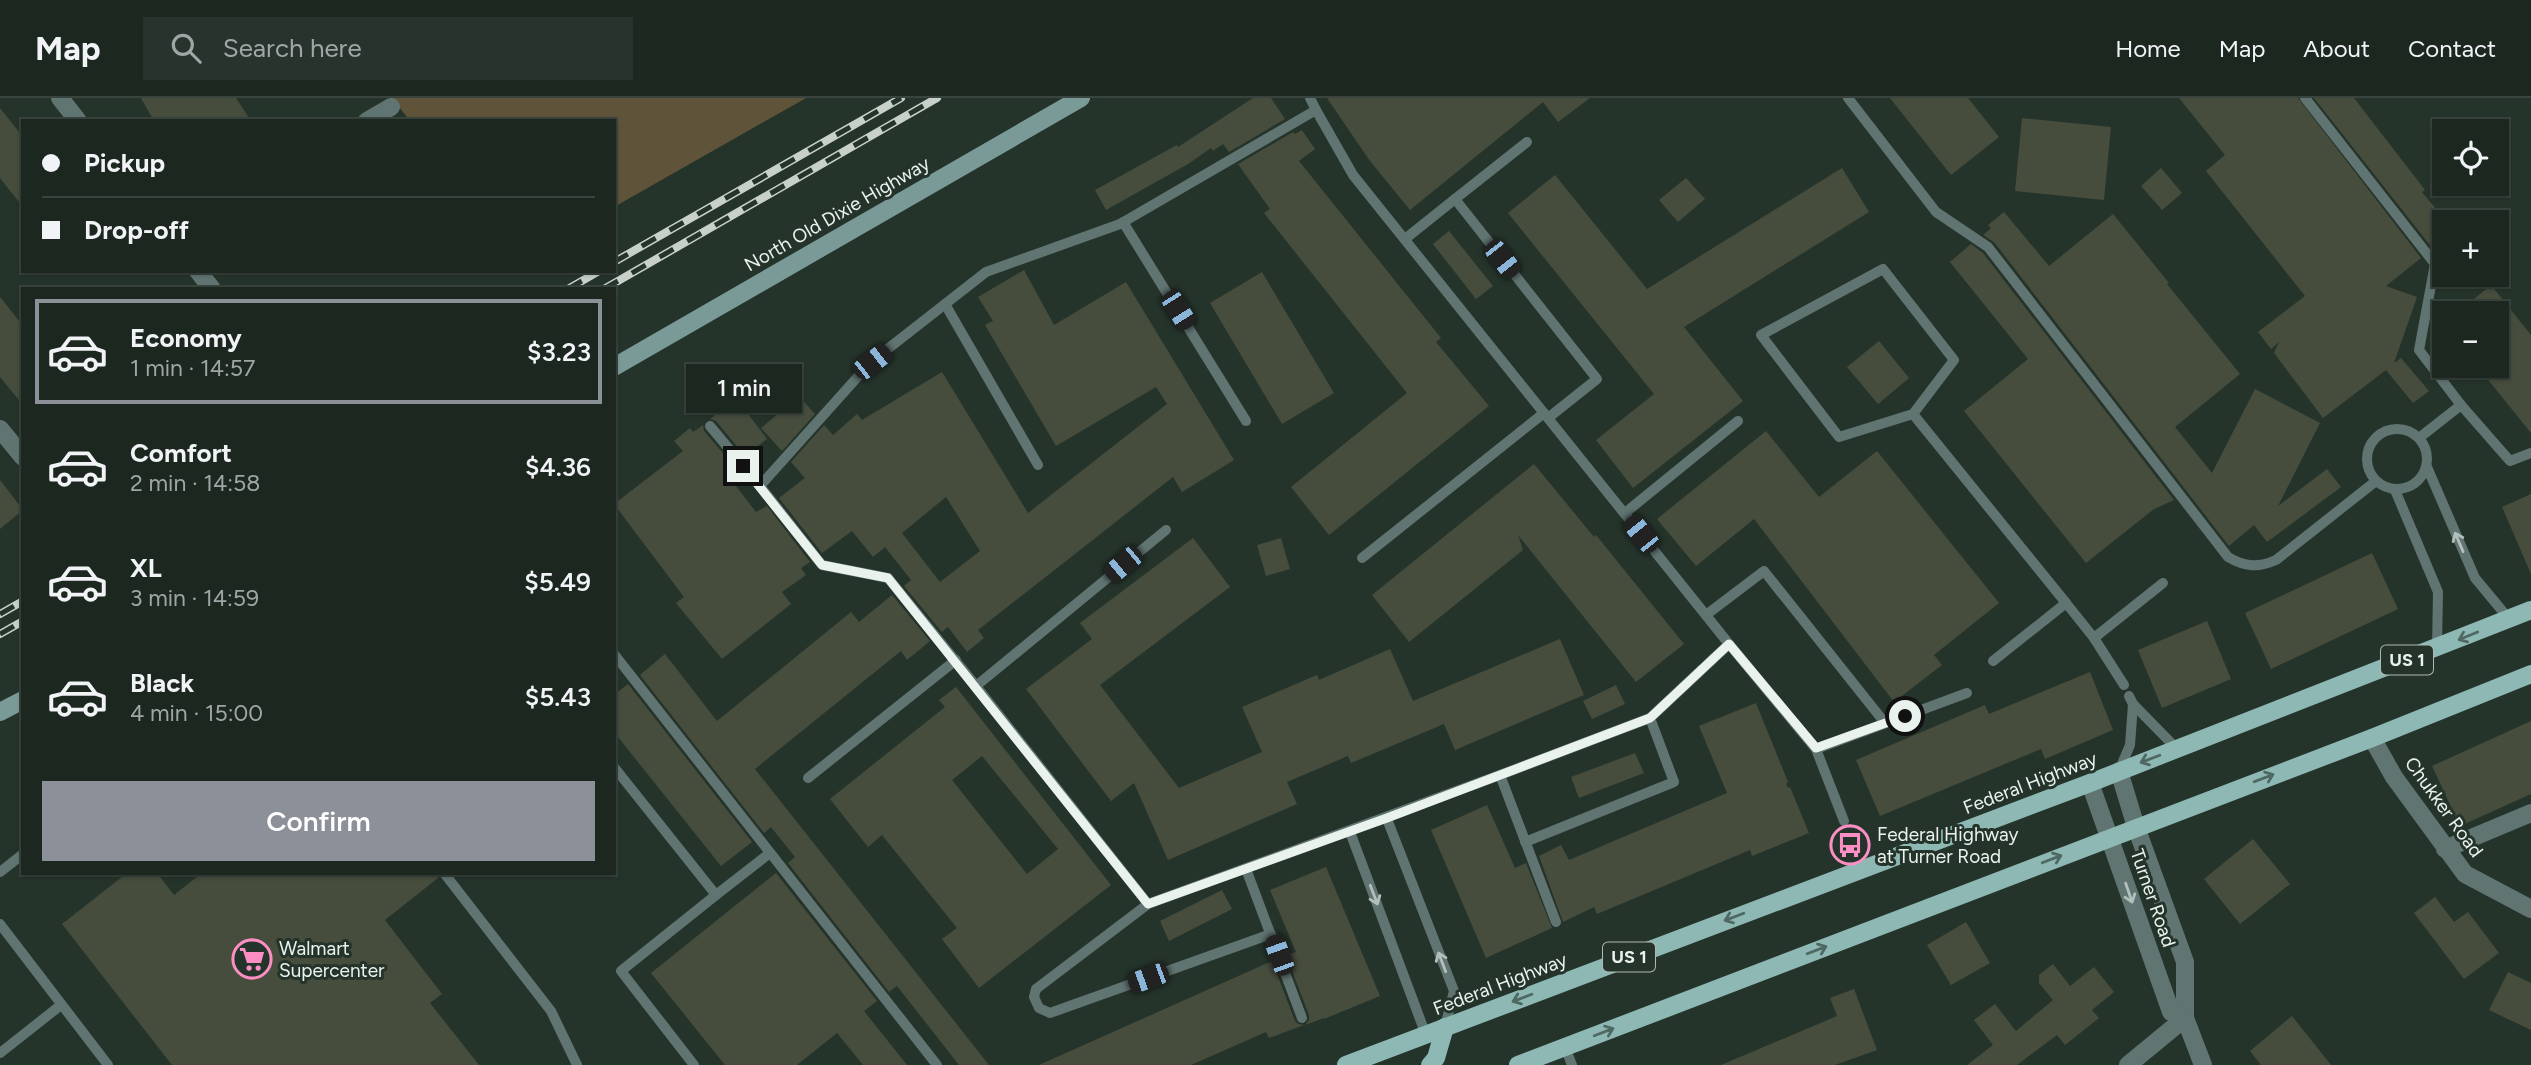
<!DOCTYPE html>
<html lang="en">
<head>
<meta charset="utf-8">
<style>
	body { margin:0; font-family:Figtree,sans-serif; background:#29332d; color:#f1f3f6; height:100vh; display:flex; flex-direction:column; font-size:26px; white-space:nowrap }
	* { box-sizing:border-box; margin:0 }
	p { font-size:23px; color:#a0a5a5 }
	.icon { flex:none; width:38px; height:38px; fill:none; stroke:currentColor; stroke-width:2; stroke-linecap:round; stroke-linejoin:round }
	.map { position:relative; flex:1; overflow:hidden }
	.drawer { position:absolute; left:21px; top:189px; width:595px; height:588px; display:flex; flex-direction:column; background:#1c2720; border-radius:0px; box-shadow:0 2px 5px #0004,0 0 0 2px #3a443e }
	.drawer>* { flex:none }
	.hud { position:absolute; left:21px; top:21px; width:595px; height:154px; border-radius:0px; box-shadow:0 2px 5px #0004,0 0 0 2px #3a443e; display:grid; align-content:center; height:154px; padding:0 21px; background:#1c2720 }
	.tools { position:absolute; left:2432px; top:21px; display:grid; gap:14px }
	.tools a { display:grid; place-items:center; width:77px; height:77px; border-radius:0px; background:#1c2720; box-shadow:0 2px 5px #0004,0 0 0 2px #3a443e; font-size:35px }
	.end { position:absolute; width:32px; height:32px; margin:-16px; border:9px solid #e9f2ec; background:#111; box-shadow:0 0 0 4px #111 }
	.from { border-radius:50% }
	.bubble { position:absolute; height:49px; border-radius:0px; background:#1c2720; box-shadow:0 2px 5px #0004,0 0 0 2px #3a443e; font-size:23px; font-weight:600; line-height:49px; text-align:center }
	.car { position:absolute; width:21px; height:42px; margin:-21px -10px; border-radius:9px; box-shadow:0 0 5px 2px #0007; background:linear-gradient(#222 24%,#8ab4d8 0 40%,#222 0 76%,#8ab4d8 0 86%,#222 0) }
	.hud b { display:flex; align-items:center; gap:24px; height:66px; font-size:26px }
	.hud b+b { border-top:2px solid #3a443e }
	.hud i { width:18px; height:18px; background:#f1f3f6 }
	ul { padding:12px 0 0; list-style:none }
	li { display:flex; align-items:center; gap:21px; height:105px; margin:0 14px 10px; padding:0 7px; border:4px solid transparent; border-radius:0px }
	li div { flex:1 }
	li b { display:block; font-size:26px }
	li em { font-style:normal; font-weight:600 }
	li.selected { border-color:#8c9099 }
	li>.icon { width:63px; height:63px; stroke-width:1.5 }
	.primary-button { display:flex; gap:14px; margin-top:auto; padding:14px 21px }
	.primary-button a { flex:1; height:80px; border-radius:0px; background:#8c9099; color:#fff; font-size:28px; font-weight:600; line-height:80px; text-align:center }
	header { display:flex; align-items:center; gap:42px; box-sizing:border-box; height:98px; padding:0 35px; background:#1c2720; border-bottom:2px solid #3a443e }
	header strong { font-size:33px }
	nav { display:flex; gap:38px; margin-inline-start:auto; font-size:24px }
	.search { width:490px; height:63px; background:#29332d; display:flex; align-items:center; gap:18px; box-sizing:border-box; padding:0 24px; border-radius:0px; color:#a0a5a5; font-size:26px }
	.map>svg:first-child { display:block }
	.green { fill:#5f5439 }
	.building { fill:#474d3d; fill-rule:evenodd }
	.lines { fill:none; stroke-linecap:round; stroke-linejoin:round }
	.lane { stroke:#607472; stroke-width:10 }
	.street { stroke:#607472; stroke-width:18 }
	.secondary { stroke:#7a9a98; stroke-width:18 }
	.primary { stroke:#8db8b4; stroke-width:18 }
	.rail-casing { stroke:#c7d1ca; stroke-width:8 }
	.rail { stroke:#25342b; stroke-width:5; stroke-dasharray:16; stroke-linecap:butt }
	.oneway { stroke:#b2c0bb }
	.oneway2 { stroke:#4f6962 }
	.route { stroke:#e9f2ec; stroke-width:9 }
	.labels { text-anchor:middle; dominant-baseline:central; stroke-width:6; stroke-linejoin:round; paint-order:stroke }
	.shield { fill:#25342b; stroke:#aeb9b2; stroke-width:2 }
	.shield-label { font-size:18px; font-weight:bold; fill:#e9f2ec }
	.street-label { font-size:19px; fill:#e9f2ec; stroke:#25342b }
	.poi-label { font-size:19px; fill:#e9f2ec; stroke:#25342b; text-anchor:start }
</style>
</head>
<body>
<header>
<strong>Map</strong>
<div class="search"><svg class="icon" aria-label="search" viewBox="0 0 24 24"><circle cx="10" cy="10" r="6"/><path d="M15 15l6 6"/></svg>Search here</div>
<nav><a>Home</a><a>Map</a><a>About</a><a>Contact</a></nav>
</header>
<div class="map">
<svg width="2531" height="967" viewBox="0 0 2531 967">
	<rect width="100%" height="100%" fill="#25342b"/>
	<path class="green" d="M392,0H806L614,109V23H410Z"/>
	<g class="building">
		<path d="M141,0H236L251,23H154Z"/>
		<path d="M1253,0H1271L1285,21L1229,54L1223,46L1213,53L1211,50L1188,66L1106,112L1095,92L1177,47L1178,49Z"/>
		<path d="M1327,0H1590L1558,24L1543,4L1410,112L1370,63Z"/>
		<path d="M1890,0H1968L1999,39L1951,77Z"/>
		<path d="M2179,0H2298L2421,160L2386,188L2417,199L2394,265L2401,260L2429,293L2413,305L2386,272L2323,320L2274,255L2279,244L2271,251L2258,234L2305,198L2206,73L2225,57Z"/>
		<path d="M2314,0H2354L2425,92L2422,94L2445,122V141L2433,151Z"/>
		<path d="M0,10L23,39V109L0,80Z"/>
		<path d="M2022,20L2111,29L2104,102L2015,93Z"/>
		<path d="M1302,32L1315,51L1299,63L1441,240L1436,244L1489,308L1329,437L1291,389L1407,295L1264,115L1270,111L1238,66L1293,34L1295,36Z"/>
		<path d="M1842,70L1869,114L1684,229L1743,303L1633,390L1596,342L1654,296L1508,115L1555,77L1647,191Z"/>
		<path d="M2161,70L2182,95L2162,112L2141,88Z"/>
		<path d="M1686,80L1705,101L1678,124L1659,102Z"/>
		<path d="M2004,114L2049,168L2113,116L2169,185L2167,186L2240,276L2175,329L2212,375L2255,291L2320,325L2278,408L2327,371L2341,389L2267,444L2254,427L2229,448L1994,144L1983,137L1991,130L1988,127Z"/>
		<path d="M1449,133L1493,188L1476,201L1433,146Z"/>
		<path d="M1971,146L1983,155L2174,402L2154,411L2086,465L1964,313L2028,261L1950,164Z"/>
		<path d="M1024,172L1054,227L1126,184L1234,362L1182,394L1173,379L978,532L984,540L967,554L948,529L942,534L904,488L911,482L885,449L873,459L852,433L822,455L779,400L805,380L791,364L824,327L833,337L857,316L862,322L942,274L1028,415L1167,306L1156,289L1056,348L985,227L993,223L978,199ZM946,399L980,453L940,484L902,435Z"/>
		<path d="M1262,174L1334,295L1282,326L1210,205Z"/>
		<path d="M2491,187L2531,237V335L2477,268H2497V215H2457Z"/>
		<path d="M0,199L23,228V307L0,279Z"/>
		<path d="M1879,243L1909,280L1878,306L1847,269Z"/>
		<path d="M799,298L815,316L782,353L761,330Z"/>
		<path d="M736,300L767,341L745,358L716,323L710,321Z"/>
		<path d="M703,327L704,333L733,367L725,374L756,414L767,408L810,464L801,470L806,477L782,494L791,506L722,561L676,505L684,499L614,406L683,353L674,343L690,330L693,334Z"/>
		<path d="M1766,333L1819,399L1877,353L1999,505L1934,557L1942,567L1894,604L1754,421L1696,468L1657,421Z"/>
		<path d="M1534,366L1594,439L1596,437L1684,546L1636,584L1518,437L1523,452L1409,544L1372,497Z"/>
		<path d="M0,382L23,412L0,431Z"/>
		<path d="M2531,396V476L2502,409Z"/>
		<path d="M1193,440L1230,489L1100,587L1179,690L1262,654L1242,609L1317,577L1319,582L1390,551L1413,603L1560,541L1584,597L1455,652L1444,626L1351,665L1348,658L1287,684L1297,706L1168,762L1134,685L1111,703L1026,591L1092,541L1080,525Z"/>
		<path d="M1281,440L1290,471L1266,478L1257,447Z"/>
		<path d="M2372,455L2398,511L2271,571L2245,515Z"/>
		<path d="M892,497L930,543L907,562L901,553L755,671L989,967H959L897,888L889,894L788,765L795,759L771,729L764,735L640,577L665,556L717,623L851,514L859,524Z"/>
		<path d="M2207,523L2231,581L2162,610L2138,552Z"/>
		<path d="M2090,574L2113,632L2045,661L2041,651L1880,718L1856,662L1985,607L1989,616Z"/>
		<path d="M628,586L752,744L721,768L614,634V597Z"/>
		<path d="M1616,587L1625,606L1592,621L1583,603Z"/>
		<path d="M956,589L1111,787L979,890L942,841L957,830L882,737L868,749L830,701L945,609L939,602ZM982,658L1058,751L1027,776L952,682Z"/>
		<path d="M1756,605L1788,684L1786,686L1788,690L1790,689L1809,735L1752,758L1750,752L1597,816L1594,809L1563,824L1539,758L1561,747L1569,762L1727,695L1699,628Z"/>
		<path d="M2531,623V696L2460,728L2432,668Z"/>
		<path d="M1635,655L1644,675L1579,700L1571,679Z"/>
		<path d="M1487,707L1515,770L1526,765L1552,830L1486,860L1431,732Z"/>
		<path d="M2253,741L2290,786L2240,826L2204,781Z"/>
		<path d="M1326,769L1380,898L1324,921V920L1305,927L1309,922V917L1286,857L1296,854L1270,792Z"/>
		<path d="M127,775H157L174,797L202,775H437L438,780L385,822L442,896L430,905L479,967H172L62,826Z"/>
		<path d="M776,775L877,903L864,913L907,967H863L837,935L797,967H725L651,875Z"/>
		<path d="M1222,792L1232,811L1169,843L1160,823Z"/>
		<path d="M2435,799L2454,824L2468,814L2499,855L2464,881L2414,815Z"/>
		<path d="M1966,824L1990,865L1951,887L1927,847Z"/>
		<path d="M1272,863L1295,923L1298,926L1304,927L1269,940L1266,934L1191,967H1039Z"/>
		<path d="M2053,866L2070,888L2094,869L2114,894L2092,912L2099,920L2065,947L2057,937L2017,967H1967L1993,947L1974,922L1995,906L2016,933L2053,902L2039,885V877Z"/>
		<path d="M2508,874L2531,885V932L2489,912Z"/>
		<path d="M1854,891L1877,952L1835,967H1721L1837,918L1830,900Z"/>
		<path d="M2292,918L2331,967H2261L2250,953Z"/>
	</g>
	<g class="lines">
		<g class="lane">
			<path d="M1848,0L1936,114L1988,149L2228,459C2245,469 2258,470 2276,462L2376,383"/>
			<path d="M2305,0L2435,166L2419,252L2461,307"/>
			<path d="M1316,12L1353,77L1729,546"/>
			<path d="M1527,44L1455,101L1597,281L1548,320"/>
			<path d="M1123,124L1246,323"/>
			<path d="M1405,141L1455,101"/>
			<path d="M945,206L1038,367"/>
			<path d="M1913,316L1839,339L1761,237L1883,171L1954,262L1913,316L2066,505"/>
			<path d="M710,328L760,388L871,264L986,174L1120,126L1316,12L1310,0"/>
			<circle cx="2397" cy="361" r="30"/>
			<path d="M2419,340L2461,307L2510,363L2531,355"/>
			<path d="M2427,369L2475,480L2509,521"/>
			<path d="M760,388L822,467L888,480L976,588L1166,432"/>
			<path d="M2395,392L2438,494L2437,550"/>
			<path d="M1625,415L1738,323"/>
			<path d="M1362,460L1544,315"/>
			<path d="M1706,517L1764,473L1885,625"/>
			<path d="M2094,540L2163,485"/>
			<path d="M614,556L937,967"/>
			<path d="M1993,563L2066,505L2094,540L2124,587"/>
			<path d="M976,588L1148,806L1500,677L1556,824"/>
			<path d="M2129,598L2133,606L2177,651"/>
			<path d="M1650,620L1729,546L1816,651L1844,723"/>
			<path d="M1816,651L1967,595"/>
			<path d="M614,669L716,797L770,755"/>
			<path d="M2119,673L2130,647L2133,606"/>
			<path d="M1500,677L1650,620L1674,684L1525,744"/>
			<path d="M808,680L956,562"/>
			<path d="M1387,721L1454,893L1445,929"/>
			<path d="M1350,734L1426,937"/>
			<path d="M1246,771L1302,920"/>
			<path d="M0,774L23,756"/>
			<path d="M444,775L551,913L577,967"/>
			<path d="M1148,806L1036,891L1034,899L1039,910L1050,915L1271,836"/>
			<path d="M0,826L108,967"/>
			<path d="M1565,949L1572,967"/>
			<path d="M0,955L61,907"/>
			<path d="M694,967L621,873L716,797"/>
		</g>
		<g class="street">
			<path d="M60,0L78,23"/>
			<path d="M367,23L391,9"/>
			<path d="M198,173L212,191"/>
			<path d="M0,331L23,359"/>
			<path d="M2372,640L2394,679L2465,776L2531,811"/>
			<path d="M2119,673L2136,729L2185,864V920L2203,967"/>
			<path d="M2090,685L2171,914L2185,920"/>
			<path d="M2445,751L2531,715"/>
			<path d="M2128,967L2185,920"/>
		</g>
		<g class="secondary">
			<path d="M614,269L1081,0"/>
			<path d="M0,614L23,602"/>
		</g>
		<g class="primary">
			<path d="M1346,967L2090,685L2531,512"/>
			<path d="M1430,967L1436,960L1445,929"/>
			<path d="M1518,967L2372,640L2531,576"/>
		</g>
		<g class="rail-casing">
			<g id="rail">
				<path d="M614,164L901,0"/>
				<path d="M568,191L599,173"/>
				<path d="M604,191L937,0"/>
				<path d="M0,516L23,503"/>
				<path d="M0,536L23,523"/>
			</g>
		</g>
		<use href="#rail" class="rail"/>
	</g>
	<defs><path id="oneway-shaft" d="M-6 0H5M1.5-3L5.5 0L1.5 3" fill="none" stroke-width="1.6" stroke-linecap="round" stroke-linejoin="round" transform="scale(1.75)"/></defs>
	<g class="oneway">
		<use href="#oneway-shaft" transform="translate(2459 444) rotate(-113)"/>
		<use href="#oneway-shaft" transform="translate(2129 795) rotate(71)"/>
		<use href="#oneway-shaft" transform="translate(1374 797) rotate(69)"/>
		<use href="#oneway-shaft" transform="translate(1442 864) rotate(-111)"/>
	</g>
	<g class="oneway2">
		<use href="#oneway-shaft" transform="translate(2468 538) rotate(158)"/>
		<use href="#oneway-shaft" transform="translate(2150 661) rotate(159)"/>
		<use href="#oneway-shaft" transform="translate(2264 680) rotate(-21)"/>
		<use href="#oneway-shaft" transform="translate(2052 761) rotate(-21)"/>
		<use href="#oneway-shaft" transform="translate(1734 819) rotate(159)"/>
		<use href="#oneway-shaft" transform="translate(1817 852) rotate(-21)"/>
		<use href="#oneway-shaft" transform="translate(1522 900) rotate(159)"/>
		<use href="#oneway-shaft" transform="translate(1604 934) rotate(-21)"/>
	</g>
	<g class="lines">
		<path class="route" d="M743,368L822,467L888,480L1148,806L1387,720L1650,620L1729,546L1816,650L1905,618"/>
	</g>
	<defs>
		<g id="bus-ring" transform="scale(2.0125)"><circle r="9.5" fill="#25342b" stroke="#fb8fc4" stroke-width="1.5"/><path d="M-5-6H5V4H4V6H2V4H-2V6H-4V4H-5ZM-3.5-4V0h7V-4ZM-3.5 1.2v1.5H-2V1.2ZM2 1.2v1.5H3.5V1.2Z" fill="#fb8fc4"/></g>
		<g id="supermarket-ring" transform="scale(2.0125)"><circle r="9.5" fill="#25342b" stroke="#fb8fc4" stroke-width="1.5"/><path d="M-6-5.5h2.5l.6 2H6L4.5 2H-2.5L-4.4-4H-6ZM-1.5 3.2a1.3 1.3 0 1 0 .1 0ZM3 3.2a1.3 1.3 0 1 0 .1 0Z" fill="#fb8fc4"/></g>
	</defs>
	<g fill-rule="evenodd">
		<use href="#bus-ring" x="1850" y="747"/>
		<use href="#supermarket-ring" x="252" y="861"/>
	</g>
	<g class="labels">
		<g class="shield">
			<rect x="2381" y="547.5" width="52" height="29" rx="5"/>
			<rect x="1603" y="844.5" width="52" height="29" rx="5"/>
		</g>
		<g class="shield-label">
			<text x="2407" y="562">US 1</text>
			<text x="1629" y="859">US 1</text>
		</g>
		<g class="street-label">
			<text transform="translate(837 116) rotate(-30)">North Old Dixie Highway</text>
			<text transform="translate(2030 685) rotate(-21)">Federal Highway</text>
			<text transform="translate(2444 709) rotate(54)">Chukker Road</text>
			<text transform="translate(2153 800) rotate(71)">Turner Road</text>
			<text transform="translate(1500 886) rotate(-21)">Federal Highway</text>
		</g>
		<g class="poi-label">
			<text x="1877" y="736">Federal Highway<tspan x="1877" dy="22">at Turner Road</tspan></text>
			<text x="279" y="850">Walmart<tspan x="279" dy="22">Supercenter</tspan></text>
		</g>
	</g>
</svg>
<div class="tools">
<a><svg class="icon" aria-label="locate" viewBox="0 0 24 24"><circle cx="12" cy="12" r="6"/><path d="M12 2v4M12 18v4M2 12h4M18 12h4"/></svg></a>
<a>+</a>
<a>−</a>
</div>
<i class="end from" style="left:1905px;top:618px"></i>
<i class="end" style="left:743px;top:368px"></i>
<div class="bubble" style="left:686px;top:266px;width:116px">1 min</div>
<i class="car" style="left:1502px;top:161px;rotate:142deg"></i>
<i class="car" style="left:1178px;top:212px;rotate:148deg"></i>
<i class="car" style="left:872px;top:264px;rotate:52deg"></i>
<i class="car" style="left:1641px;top:436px;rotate:321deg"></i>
<i class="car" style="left:1123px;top:466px;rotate:230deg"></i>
<i class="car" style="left:1279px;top:857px;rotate:340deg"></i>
<i class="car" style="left:1148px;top:880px;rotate:250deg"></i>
<div class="hud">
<b><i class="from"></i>Pickup</b>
<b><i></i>Drop-off</b>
</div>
<section class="drawer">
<ul>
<li class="selected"><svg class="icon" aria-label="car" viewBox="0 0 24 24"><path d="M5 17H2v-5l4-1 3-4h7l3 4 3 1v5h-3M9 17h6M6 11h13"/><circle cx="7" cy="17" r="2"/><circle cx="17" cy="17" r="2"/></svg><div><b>Economy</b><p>1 min · 14:57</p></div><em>$3.23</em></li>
<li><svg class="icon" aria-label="car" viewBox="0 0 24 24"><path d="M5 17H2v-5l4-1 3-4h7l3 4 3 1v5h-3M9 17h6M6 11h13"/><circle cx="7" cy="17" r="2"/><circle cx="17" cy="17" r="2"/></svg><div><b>Comfort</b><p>2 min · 14:58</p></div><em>$4.36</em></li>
<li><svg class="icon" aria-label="car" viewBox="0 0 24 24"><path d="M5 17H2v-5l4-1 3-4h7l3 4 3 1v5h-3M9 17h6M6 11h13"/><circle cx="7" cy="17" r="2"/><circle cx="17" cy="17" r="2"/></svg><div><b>XL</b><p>3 min · 14:59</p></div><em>$5.49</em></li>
<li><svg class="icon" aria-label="car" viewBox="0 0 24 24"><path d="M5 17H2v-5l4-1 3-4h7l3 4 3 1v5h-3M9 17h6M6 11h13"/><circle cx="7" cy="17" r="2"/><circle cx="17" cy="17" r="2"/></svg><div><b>Black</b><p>4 min · 15:00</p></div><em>$5.43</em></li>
</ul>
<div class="primary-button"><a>Confirm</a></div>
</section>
</div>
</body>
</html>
